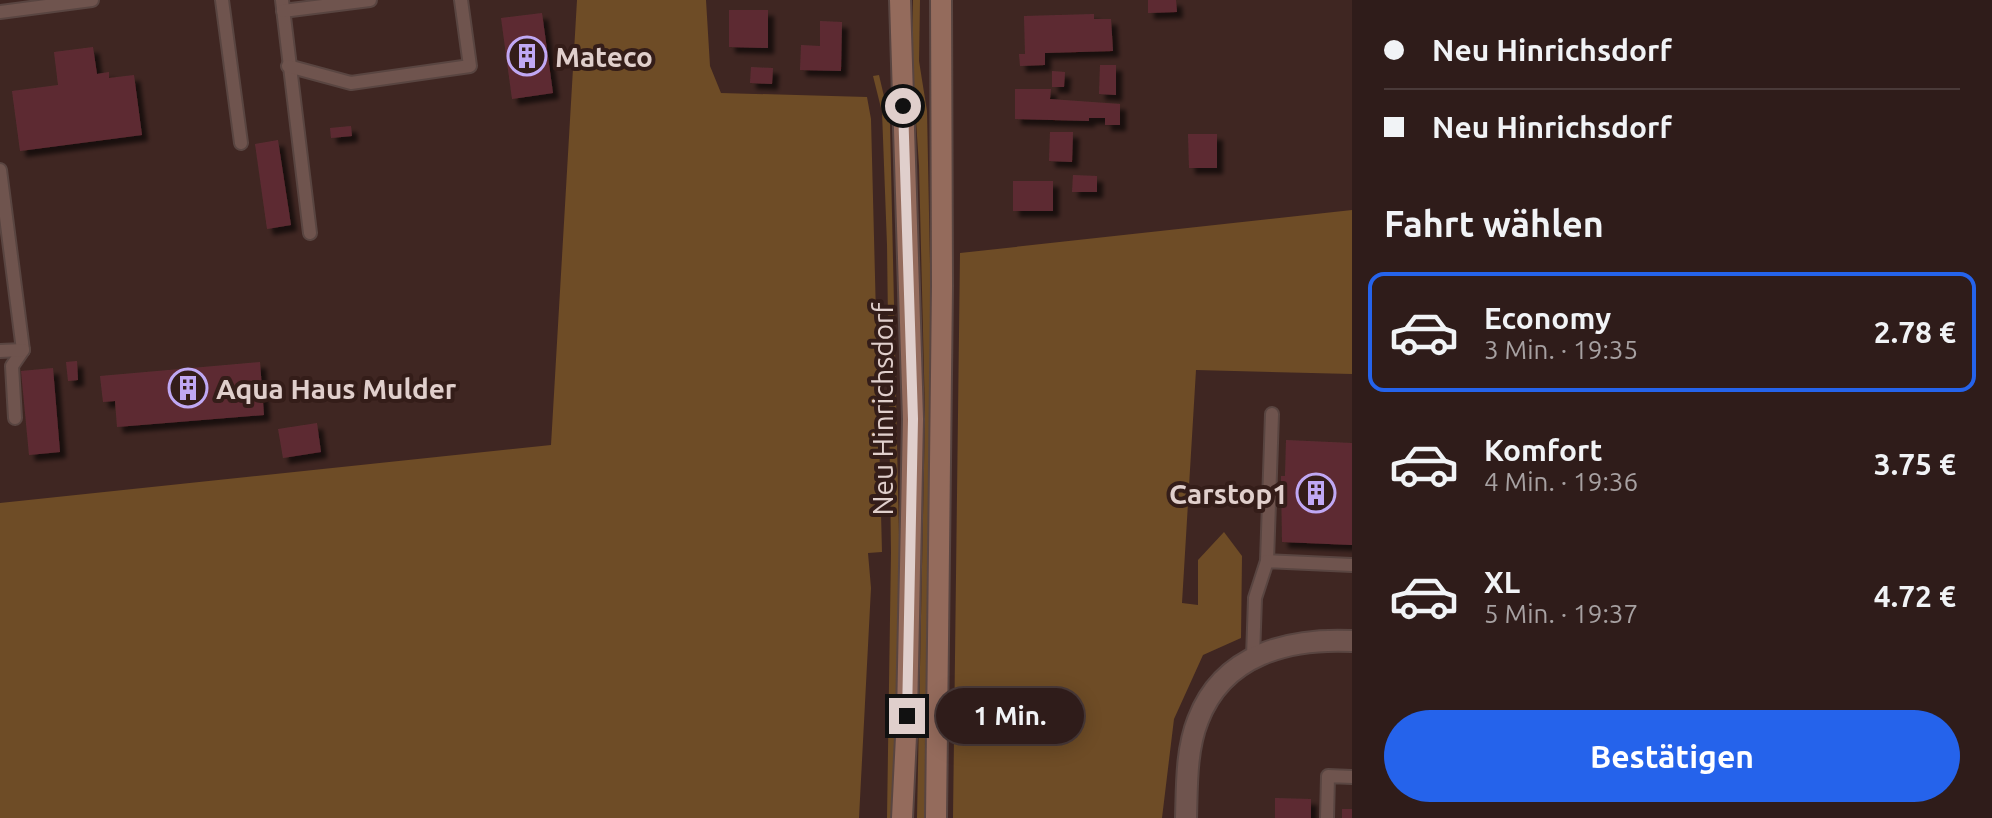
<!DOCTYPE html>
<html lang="de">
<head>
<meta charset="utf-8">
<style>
	body { margin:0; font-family:Ubuntu,sans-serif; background:#372523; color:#f1f3f6; height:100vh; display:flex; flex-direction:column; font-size:30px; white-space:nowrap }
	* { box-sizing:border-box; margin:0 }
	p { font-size:26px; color:#a7a1a2 }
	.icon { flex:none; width:44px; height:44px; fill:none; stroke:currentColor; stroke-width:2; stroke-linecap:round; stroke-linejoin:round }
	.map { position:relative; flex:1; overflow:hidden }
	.panel { display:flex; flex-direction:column; background:#2f1c1a; width:640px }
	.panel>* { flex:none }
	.top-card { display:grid; align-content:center; height:176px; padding:0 32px; background:#2f1c1a }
	.end { position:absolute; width:36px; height:36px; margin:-18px; border:10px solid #e0cfcc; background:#111; box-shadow:0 0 0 4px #111 }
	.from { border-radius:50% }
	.bubble { position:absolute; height:56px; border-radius:28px; background:#2f1c1a; box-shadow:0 4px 20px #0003,0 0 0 2px #4a3a39; font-size:26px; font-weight:700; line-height:56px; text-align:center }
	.top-card b { display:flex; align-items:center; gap:28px; height:76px; font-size:30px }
	.top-card b+b { border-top:2px solid #4a3a39 }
	.top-card i { width:20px; height:20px; background:#f1f3f6 }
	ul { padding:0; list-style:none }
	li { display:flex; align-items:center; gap:24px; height:120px; margin:0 16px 12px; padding:0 16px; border:4px solid transparent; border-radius:16px }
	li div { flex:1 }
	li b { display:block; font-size:30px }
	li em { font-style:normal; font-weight:700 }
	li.selected { border-color:#2563eb }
	li>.icon { width:72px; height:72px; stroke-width:1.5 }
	h2 { padding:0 32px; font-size:36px; line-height:96px }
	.button { display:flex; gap:16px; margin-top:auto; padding:16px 32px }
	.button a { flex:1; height:92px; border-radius:48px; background:#2563eb; color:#fff; font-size:32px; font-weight:700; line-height:92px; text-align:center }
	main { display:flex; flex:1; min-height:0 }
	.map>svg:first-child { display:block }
	.green { fill:#6e4c26 }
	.building { fill:#5d2c33; filter:url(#shadow) }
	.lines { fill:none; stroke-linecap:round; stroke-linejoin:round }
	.lane-casing { stroke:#594541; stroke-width:16 }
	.street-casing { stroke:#594541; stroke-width:24 }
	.secondary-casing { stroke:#594541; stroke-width:24 }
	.lane { stroke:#6f544e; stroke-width:12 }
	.street { stroke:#6f544e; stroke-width:20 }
	.secondary { stroke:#946b5c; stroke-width:20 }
	.route { stroke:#e0cfcc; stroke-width:10 }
	.labels { text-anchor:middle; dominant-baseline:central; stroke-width:8; stroke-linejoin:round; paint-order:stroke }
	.poi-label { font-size:28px; font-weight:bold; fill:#e0cfcc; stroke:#341d19; text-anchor:start }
	.street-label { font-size:28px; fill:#e0cfcc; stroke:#341d19 }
</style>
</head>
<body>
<main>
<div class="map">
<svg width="1352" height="818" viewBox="0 0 1352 818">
	<defs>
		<filter id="shadow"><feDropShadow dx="6" dy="6" stdDeviation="2" flood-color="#0009"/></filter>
	</defs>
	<rect width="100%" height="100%" fill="#3f2622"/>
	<g class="green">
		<path d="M577,0H706L710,66L721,93L867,97L871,119L882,552L868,553L871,588L859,818H0V503L551,445Z"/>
		<path d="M913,0H920L919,61L927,111L933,416L928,818H917L925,414L919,166L912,60Z"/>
		<path d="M879,75L890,122L900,580L892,818H887L891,552L887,245L882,112L873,76Z"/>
		<path d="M1352,210V374L1196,370L1182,603L1198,605V560L1224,532L1242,556L1241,638L1203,655L1174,719L1162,818H953L960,253Z"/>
	</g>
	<g class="building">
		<path d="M1148,0H1176L1177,12L1148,13Z"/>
		<path d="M729,10H768V48L729,47Z"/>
		<path d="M542,13L553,93L512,99L501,18Z"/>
		<path d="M1094,14V19H1111L1113,51L1045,53V65L1020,66L1019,54H1025L1024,16Z"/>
		<path d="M820,21L842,22L841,71L800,70L801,45L820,46Z"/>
		<path d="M93,47L97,74L109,72V78L134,75L142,135L20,151L12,91L58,85L54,52Z"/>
		<path d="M1100,65H1116V95L1099,94Z"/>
		<path d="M751,67L773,68L772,84L750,83Z"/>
		<path d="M1052,71L1065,72L1064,87H1052Z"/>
		<path d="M1015,89H1051L1050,99L1120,104V125H1105V118H1089V121L1015,119Z"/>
		<path d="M351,126L352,136L331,138L330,128Z"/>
		<path d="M1050,132H1073L1072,162L1049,161Z"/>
		<path d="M1188,134H1217V168H1189Z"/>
		<path d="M278,140L291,225L267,229L255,144Z"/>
		<path d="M1073,175L1097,176V192H1072Z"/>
		<rect x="1013" y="181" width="40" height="30"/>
		<path d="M77,361L78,380L68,381L66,362Z"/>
		<path d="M260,362L264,415L117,427L115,401L103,402L100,376Z"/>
		<path d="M53,368L60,452L29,455L21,371Z"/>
		<path d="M317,423L321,452L283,458L278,429Z"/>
		<path d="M1286,440L1352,443V545L1282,542L1281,476H1285Z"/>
		<path d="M1275,798L1311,799V818H1275Z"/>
		<rect x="1342" y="809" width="10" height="9"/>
	</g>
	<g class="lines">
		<g class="lane-casing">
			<g id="lane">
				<path d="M222,0L241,143"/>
				<path d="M282,0L310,233"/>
				<path d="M283,11L370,0"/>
				<path d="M0,12L92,0"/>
				<path d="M288,66L351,83L470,66L461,0"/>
				<path d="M0,170L23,350L12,366L15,418"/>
				<path d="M0,351L23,350"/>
				<path d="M1267,561L1272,414"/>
				<path d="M1253,657L1255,598L1267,561L1352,565"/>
				<path d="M1327,818L1328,776L1352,777"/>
			</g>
		</g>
		<g class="street-casing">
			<path id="street" d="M1186,818C1187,786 1186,750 1198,720C1223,654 1289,638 1352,641"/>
		</g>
		<g class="secondary-casing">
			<g id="secondary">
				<path d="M900,0L913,419L907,716L902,818"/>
				<path d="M936,818L942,286L941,0"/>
			</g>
		</g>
		<use href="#lane" class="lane"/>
		<use href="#street" class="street"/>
		<use href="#secondary" class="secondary"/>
	</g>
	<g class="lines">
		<path class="route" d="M903,106L913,419L907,716"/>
	</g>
	<defs>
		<g id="building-ring" transform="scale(2)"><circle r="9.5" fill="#341d19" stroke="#c0a8f4" stroke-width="1.5"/><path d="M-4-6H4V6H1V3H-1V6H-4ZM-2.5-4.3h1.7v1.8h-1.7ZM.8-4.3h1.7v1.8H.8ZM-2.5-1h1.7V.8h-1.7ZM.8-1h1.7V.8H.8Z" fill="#c0a8f4"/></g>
	</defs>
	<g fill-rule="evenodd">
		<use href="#building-ring" x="527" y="56"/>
		<use href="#building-ring" x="188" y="388"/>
		<use href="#building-ring" x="1316" y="493"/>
	</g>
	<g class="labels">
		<g class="poi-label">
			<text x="555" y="56">Mateco</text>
			<text x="216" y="388">Aqua Haus Mulder</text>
			<text x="1288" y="493" text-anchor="end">Carstop1</text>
		</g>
		<g class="street-label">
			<text transform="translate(882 409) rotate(-90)">Neu Hinrichsdorf</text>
		</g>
	</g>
</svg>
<i class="end from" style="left:903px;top:106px"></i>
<i class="end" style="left:907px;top:716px"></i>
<div class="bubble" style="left:936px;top:688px;width:148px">1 Min.</div>
</div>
<section class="panel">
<div class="top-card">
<b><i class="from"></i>Neu Hinrichsdorf</b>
<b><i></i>Neu Hinrichsdorf</b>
</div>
<h2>Fahrt wählen</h2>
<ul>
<li class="selected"><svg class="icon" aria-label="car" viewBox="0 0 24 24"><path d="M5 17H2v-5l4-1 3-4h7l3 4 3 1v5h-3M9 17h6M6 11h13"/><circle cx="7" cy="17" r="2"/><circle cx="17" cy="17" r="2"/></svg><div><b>Economy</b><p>3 Min. · 19:35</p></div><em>2.78 €</em></li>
<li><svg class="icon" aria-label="car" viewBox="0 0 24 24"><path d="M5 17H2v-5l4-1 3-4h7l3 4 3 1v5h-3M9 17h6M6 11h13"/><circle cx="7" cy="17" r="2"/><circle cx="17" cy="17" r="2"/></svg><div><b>Komfort</b><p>4 Min. · 19:36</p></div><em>3.75 €</em></li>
<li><svg class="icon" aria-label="car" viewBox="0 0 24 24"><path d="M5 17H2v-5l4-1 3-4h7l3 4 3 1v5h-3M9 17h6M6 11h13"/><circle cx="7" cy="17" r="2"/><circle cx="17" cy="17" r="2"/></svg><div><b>XL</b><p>5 Min. · 19:37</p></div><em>4.72 €</em></li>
</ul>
<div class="button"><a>Bestätigen</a></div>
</section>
</main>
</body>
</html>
